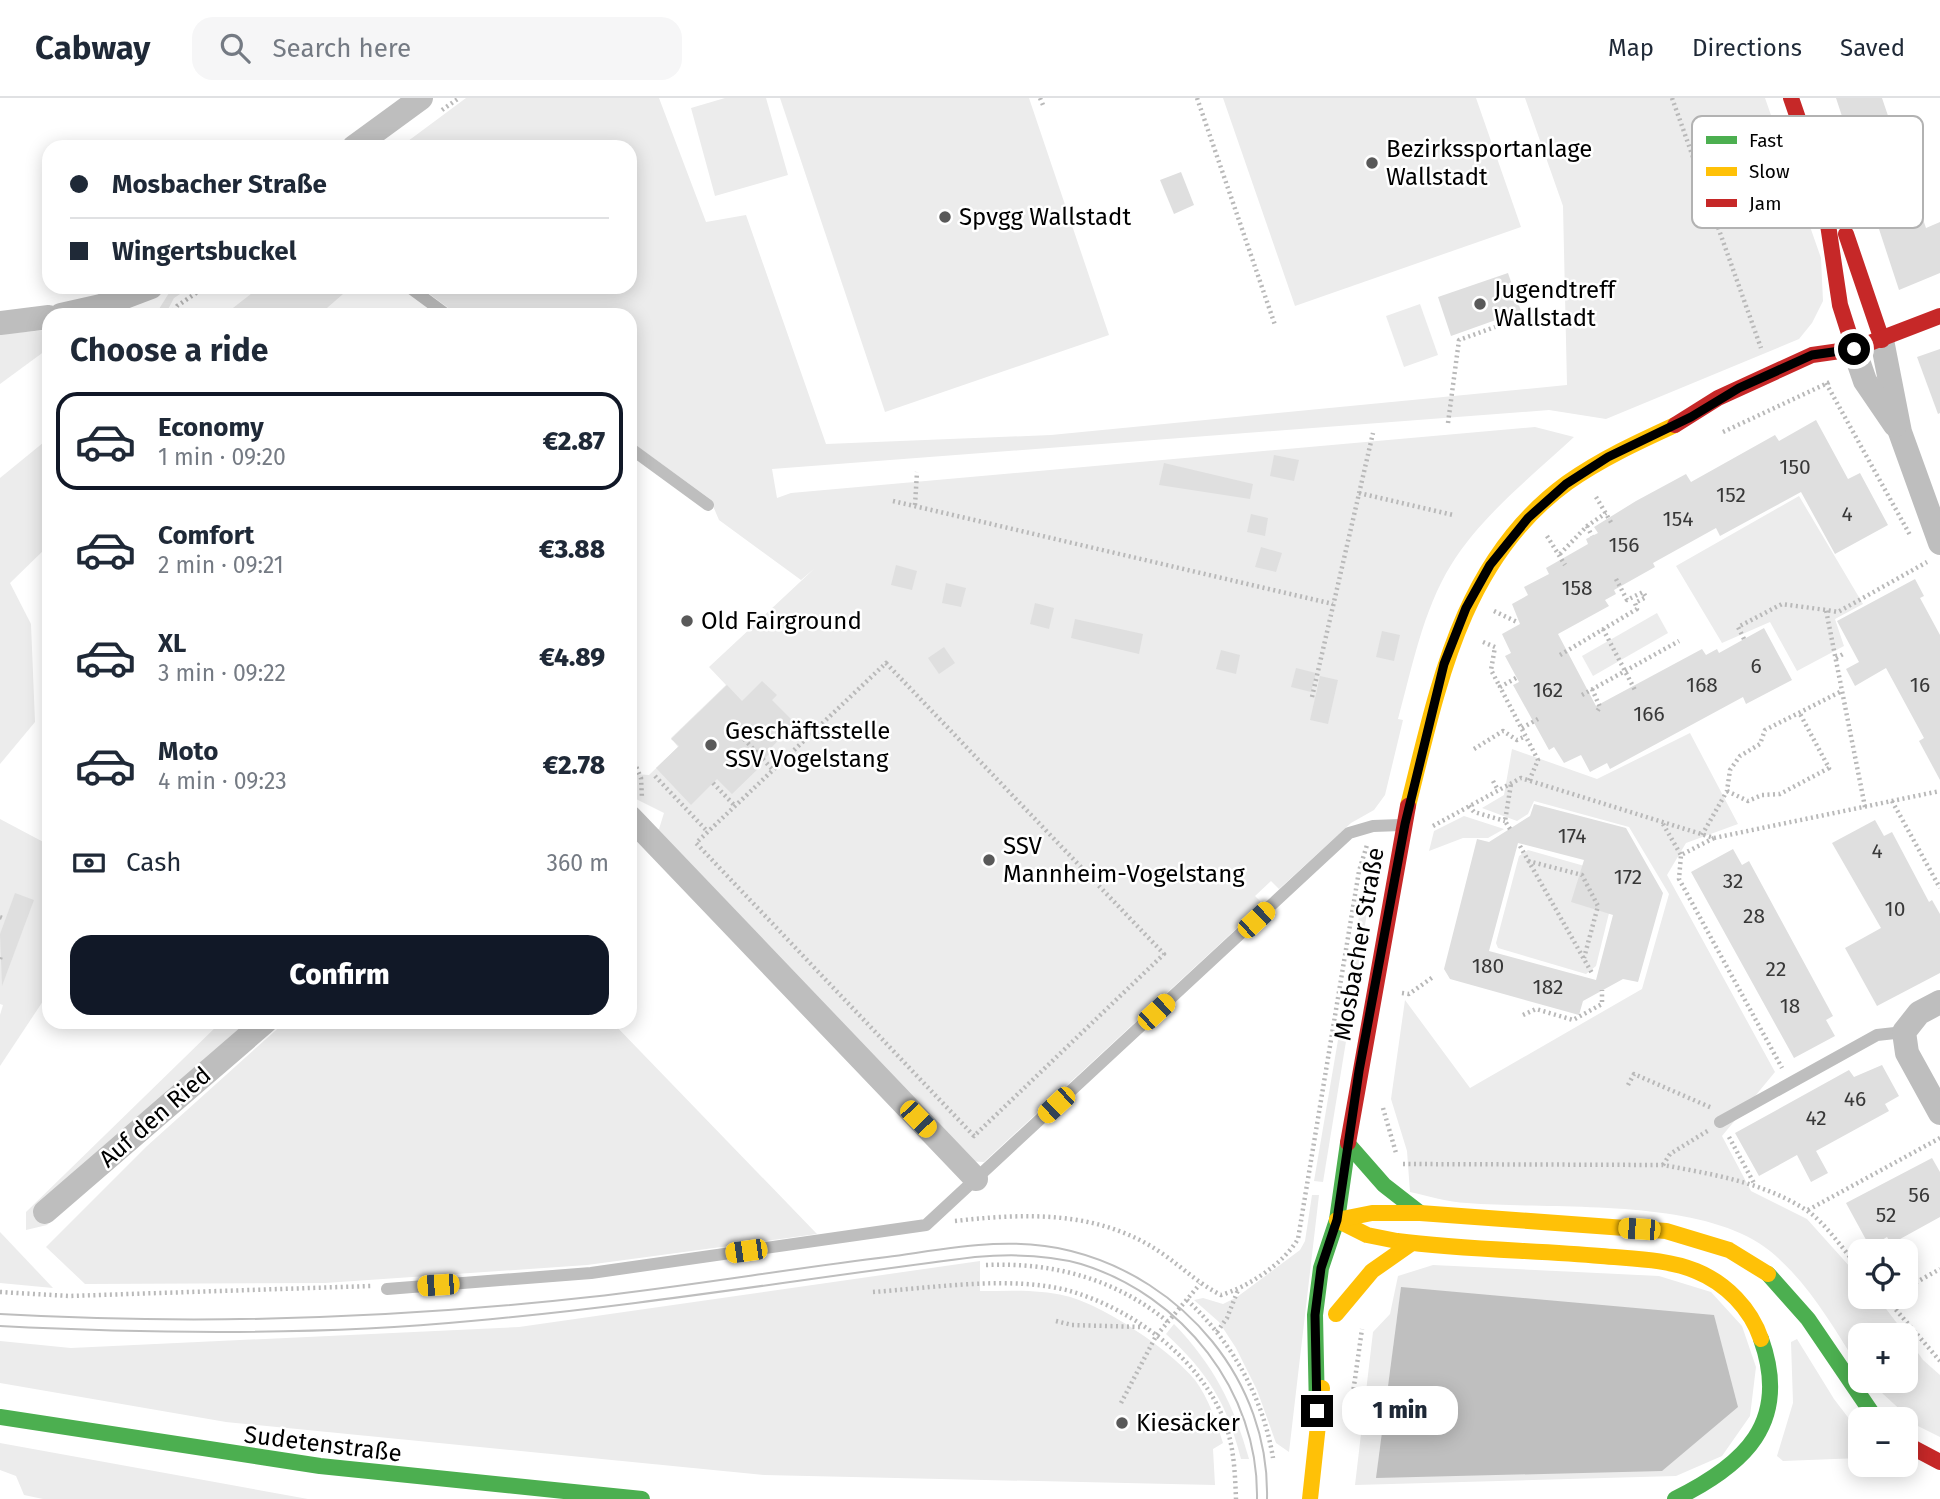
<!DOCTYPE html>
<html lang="en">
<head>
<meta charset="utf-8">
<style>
	body { margin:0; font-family:"Fira Sans",sans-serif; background:#f6f6f7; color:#1f2937; height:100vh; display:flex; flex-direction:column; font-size:26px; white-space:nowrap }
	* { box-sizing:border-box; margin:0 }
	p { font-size:23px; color:#747a83 }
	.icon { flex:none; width:38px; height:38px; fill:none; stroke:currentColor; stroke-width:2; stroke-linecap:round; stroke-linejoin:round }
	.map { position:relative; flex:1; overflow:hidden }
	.sheet { position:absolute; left:42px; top:210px; width:595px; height:721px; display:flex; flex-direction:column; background:#fff; border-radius:21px; box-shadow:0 4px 18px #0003 }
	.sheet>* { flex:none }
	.guide { position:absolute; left:42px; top:42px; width:595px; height:154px; border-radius:21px; box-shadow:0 4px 18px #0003; display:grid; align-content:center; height:154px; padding:0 28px; background:#fff }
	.tools { position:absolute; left:1848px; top:1141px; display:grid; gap:14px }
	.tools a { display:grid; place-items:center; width:70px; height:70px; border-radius:14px; background:#fff; box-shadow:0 4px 18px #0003; font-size:35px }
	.end { position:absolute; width:32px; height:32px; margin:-16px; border:9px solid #000; background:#fff; box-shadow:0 0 0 4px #fff }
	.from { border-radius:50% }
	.bubble { position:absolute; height:49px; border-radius:21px; background:#fff; box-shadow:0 4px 18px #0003; font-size:23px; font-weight:800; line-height:49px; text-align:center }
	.car { position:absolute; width:21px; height:42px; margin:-21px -10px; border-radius:9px; box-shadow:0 0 5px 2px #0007; background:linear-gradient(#f5c518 24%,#345 0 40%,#f5c518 0 76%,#345 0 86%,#f5c518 0) }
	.guide b { display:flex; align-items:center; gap:24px; height:66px; font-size:26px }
	.guide b+b { border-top:2px solid #e0e1e3 }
	.guide i { width:18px; height:18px; background:#1f2937 }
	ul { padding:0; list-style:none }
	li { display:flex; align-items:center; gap:21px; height:98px; margin:0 14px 10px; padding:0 14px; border:4px solid transparent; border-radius:21px }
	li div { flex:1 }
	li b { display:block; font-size:26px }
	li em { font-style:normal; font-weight:800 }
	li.on { border-color:#111827 }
	li>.icon { width:63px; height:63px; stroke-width:1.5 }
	h2 { padding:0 28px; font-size:32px; line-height:84px }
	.pay { display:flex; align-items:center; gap:18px; height:77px; padding:0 28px; font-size:26px }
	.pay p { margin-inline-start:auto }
	.button { display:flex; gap:14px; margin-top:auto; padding:14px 28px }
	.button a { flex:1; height:80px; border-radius:21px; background:#111827; color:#fff; font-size:28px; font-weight:800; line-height:80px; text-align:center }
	header { display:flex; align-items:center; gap:42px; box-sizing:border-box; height:98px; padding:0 35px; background:#fff; border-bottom:2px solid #e0e1e3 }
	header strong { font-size:33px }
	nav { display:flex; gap:38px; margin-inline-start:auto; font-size:24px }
	.search { width:490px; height:63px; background:#f6f6f7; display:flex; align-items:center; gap:18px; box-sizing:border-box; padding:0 24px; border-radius:21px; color:#747a83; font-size:26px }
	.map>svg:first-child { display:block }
	.green { fill:#ececec }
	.water { fill:#bfbfbf }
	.building { fill:#dfdfdf; fill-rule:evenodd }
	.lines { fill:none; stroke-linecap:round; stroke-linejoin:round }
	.path { stroke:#b9b9b9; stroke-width:4.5; stroke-dasharray:2 3.5; stroke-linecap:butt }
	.lane { stroke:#bebebe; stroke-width:12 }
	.street { stroke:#bebebe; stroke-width:24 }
	.fast { stroke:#4caf50; stroke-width:16 }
	.slow { stroke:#ffc107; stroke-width:16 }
	.jam { stroke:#c62828; stroke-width:16 }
	.tram { stroke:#bebebe; stroke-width:2 }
	.route { stroke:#000; stroke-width:9 }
	.poi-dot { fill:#595959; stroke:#fff; stroke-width:2.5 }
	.labels { text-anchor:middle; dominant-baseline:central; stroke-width:5; stroke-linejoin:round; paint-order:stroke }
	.number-label { font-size:21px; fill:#383838 }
	.poi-label { font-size:24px; fill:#000; stroke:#fff; text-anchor:start }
	.street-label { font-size:24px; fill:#000; stroke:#fff }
	.key { fill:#fff; stroke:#b2b2b2; stroke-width:2 }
	.key-label { font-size:19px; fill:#000 }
</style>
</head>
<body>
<header>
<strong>Cabway</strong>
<div class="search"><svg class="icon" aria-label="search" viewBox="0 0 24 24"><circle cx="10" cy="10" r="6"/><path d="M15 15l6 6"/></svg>Search here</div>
<nav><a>Map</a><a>Directions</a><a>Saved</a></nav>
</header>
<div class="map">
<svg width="1940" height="1401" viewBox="0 0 1940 1401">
	<rect width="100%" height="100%" fill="#fff"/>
	<g class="green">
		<path d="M466,0H659L706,124L746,117L826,346L1051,337L1567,287L1563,108L1525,0H1765L1821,160L1823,203L1812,225L1799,241L1606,321L1549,312L772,371L777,400L791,395L1535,329L1574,339C1531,379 1482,417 1451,467C1423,512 1412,570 1398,621L1403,622L1385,697L1374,712L1351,725L1279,791L1271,783L1255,798L1263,806L984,1064L965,1063L650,733L659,731L664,715L630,698V672L634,676L649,677L678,649L671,640L726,587L709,569L815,470L801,482L719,422L710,401L630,343V217H458L420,189H630V49H400Z"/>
		<path d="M725,0H766L788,77L715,98L691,10Z"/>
		<path d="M780,0H1029L1109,237L885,314Z"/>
		<path d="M1223,0H1476L1521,129L1295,208Z"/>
		<path d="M178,189H191L174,200L165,217H160L159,211L169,195Z"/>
		<path d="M260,189H351L319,217H224Z"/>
		<path d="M1420,206L1438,257L1404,269L1386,218Z"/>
		<path d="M48,232L49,250L0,286V236Z"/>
		<path d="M49,340V447L10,485L31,526L35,624L0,666V380Z"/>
		<path d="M1799,398L1863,506L1835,521L1844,548L1797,573L1770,524L1722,545L1676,468Z"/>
		<path d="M1657,515L1668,535L1593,578L1582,558Z"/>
		<path d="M1690,635L1738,726L1686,745L1667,777L1775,974L1722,1038L1751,1093L1807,1121L1860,1180V1199H1877L1906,1237H1860V1271C1833,1229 1809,1185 1770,1153C1703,1098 1551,1112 1467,1105C1448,1104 1428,1098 1410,1094L1407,1053L1391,1001L1405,902L1470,990L1642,891L1669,796L1629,729L1534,703L1528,716L1517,723L1482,710L1504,697L1512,651L1597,681Z"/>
		<path d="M1464,718L1504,731L1488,740H1463L1429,753L1434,733Z"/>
		<path d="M0,721L49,747V894L0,968V917L3,907L0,906Z"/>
		<path d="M1528,752L1588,769L1611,807L1596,868L1586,876L1498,850L1496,845L1519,758Z"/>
		<path d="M1363,795L1367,815L1323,1084L1314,1083Z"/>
		<path d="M221,924H261L137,1034L47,1127L26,1132V1114Z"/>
		<path d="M285,924H612L817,1136L587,1167L325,1185L85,1186L46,1149L147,1048Z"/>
		<path d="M1312,1097H1319L1289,1354L1276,1345L1257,1292L1236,1250L1219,1224L1194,1202L1203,1200L1223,1206L1237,1199L1300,1152L1305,1143Z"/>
		<path d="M0,1134L53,1190L0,1185Z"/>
		<path d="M980,1163V1193C1008,1193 1038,1191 1066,1198C1102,1206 1172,1253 1195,1282C1209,1301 1216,1323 1223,1345L1213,1351L1215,1387L764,1377L226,1324L0,1285V1243L71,1250L519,1229Z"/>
		<path d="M1433,1167L1659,1178L1711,1194L1742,1228L1756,1269L1750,1318L1722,1358L1676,1378L1355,1387L1373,1234L1390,1216L1398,1178Z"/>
		<path d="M1174,1226C1213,1266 1234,1307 1249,1361H1241C1227,1305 1208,1275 1166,1236Z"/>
		<path d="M1906,1238L1923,1262L1940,1277V1339L1918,1328L1869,1283H1906Z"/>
		<path d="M1797,1241L1834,1301L1860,1335V1360L1783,1363L1777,1358L1793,1305L1791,1244Z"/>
		<path d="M0,1345L308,1401H43L24,1397L16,1378L0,1372Z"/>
	</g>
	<path class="water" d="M1401,1189L1714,1217L1738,1309L1662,1373L1376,1380Z"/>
	<g class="building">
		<path d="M1836,0H1882L1926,130L1940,124V175L1899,192Z"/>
		<path d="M1181,74L1194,107L1174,116L1160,82Z"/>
		<path d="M1508,175L1521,213L1451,238L1438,199Z"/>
		<path d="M1940,251V315L1938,316L1917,259Z"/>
		<path d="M1816,322L1848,381L1860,375L1888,427L1835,456L1801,394L1720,438L1716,430L1653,465L1655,469L1614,492L1616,496L1605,502L1609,508L1558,536L1596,608L1702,551L1706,557L1717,551L1719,555L1764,530L1792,582L1746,606L1743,599L1610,671L1607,665L1590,674L1581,657L1564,665L1554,649L1549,652L1513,587L1519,584L1505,558L1511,555L1502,536L1520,526L1512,506L1528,497L1524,489L1549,476L1546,470L1588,446L1586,441L1598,435L1594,429L1636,403L1686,376L1691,384L1775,337L1779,343Z"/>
		<path d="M1274,357L1299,362L1294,383L1270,378Z"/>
		<path d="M1164,365L1253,386L1250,401L1159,387Z"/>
		<path d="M1251,416L1268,420L1265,438L1247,434Z"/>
		<path d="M1261,449L1282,455L1276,474L1255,469Z"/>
		<path d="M896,467L917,473L912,492L891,487Z"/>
		<path d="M1915,481L1924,498L1920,500L1940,537V682L1919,643L1924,640L1886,570L1855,588L1846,571L1859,564L1837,523Z"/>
		<path d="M946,485L966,490L961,509L942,505Z"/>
		<path d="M1035,505L1054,510L1049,531L1030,526Z"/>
		<path d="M1075,521L1143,536L1139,556L1071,540Z"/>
		<path d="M1382,533L1400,537L1394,563L1376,559Z"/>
		<path d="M944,549L955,565L939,576L928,560Z"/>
		<path d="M1221,552L1240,557L1236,576L1216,571Z"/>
		<path d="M1296,570L1316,575L1311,594L1291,589Z"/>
		<path d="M1320,578L1338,582L1328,626L1310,622Z"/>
		<path d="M762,583L777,597L772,602L795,625L770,651L772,653L760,665L762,667L732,696L717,681L691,707L656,670L679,648L671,641L727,587L742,603Z"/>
		<path d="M1534,706L1626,730L1663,795L1638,884L1623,881L1583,903L1579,917L1450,881L1444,871L1477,741L1489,744L1530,718ZM1518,745L1584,762L1571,804L1613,817L1596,882L1489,853Z"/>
		<path d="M1875,722L1884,738L1892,734L1929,804L1932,802L1940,816V875L1877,908L1845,850L1881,830L1832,745Z"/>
		<path d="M1733,751L1742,767L1749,763L1833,918L1826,922L1835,938L1794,960L1691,774Z"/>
		<path d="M15,795L34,802L2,888L0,836Z"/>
		<path d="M1882,967L1899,998L1885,1006L1889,1013L1816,1053L1828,1075L1811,1084L1797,1057L1759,1078L1735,1035L1849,972L1854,979Z"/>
		<path d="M1932,1060L1940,1074V1119L1891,1146L1887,1139L1870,1149L1846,1105Z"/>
	</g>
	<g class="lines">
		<g class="path">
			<path d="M1040,0L1043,7"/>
			<path d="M1197,0L1275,227"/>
			<path d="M1672,0L1761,250"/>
			<path d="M442,12L459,0"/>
			<path d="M170,217L177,208L205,189"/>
			<path d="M1826,285L1910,437"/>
			<path d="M1448,325L1459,242L1495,229"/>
			<path d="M1723,334L1832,283"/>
			<path d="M1359,395L1453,417"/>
			<path d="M1596,399L1612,426"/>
			<path d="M893,403L1333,506"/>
			<path d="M915,407L917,374"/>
			<path d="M1587,428L1592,438"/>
			<path d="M1547,438L1565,467"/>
			<path d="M1560,456L1587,428L1606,415"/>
			<path d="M1494,513L1517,524"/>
			<path d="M1603,531L1636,594"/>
			<path d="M1744,541L1738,529L1782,506L1826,512"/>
			<path d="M1483,544L1495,549L1491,572L1500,589"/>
			<path d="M1560,557L1637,511L1635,505L1646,499L1643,494L1627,502L1616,481"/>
			<path d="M1836,560L1845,555"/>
			<path d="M886,565L1164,856L974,1038L696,745Z"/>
			<path d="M1516,580L1500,589L1538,662L1529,683"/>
			<path d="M1592,591L1600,609L1596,615"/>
			<path d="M1582,597L1679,543"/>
			<path d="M1312,599L1373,335"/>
			<path d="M1522,630L1538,621"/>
			<path d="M744,641L773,672"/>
			<path d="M1474,651L1503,633L1517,642L1526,638"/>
			<path d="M630,654L641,680L642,700"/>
			<path d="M655,678L708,734"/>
			<path d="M1493,683L1498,692"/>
			<path d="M713,685L735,708"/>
			<path d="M1727,693L1748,703L1762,697L1780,696L1829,670L1799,614"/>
			<path d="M1892,703L1940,790"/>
			<path d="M1469,708L1474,714L1505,723"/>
			<path d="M1865,709L1826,512L1838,514L1927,464"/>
			<path d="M1663,726L1681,757"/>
			<path d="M1433,728L1521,680L1714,740L1681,757L1679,781L1782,970"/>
			<path d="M1510,731L1505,723L1511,686"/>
			<path d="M1702,737L1727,693L1730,672L1740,658L1760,646L1765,632L1840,594"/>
			<path d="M1714,740L1940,693"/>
			<path d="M1520,748L1593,877"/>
			<path d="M1528,763L1582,777L1598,808L1584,860"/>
			<path d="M0,819L5,821"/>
			<path d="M0,861L1,858"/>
			<path d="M1402,895L1409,896L1433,879"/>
			<path d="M1523,917L1536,911L1573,922L1602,906V892"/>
			<path d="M1628,987L1634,976L1712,1010"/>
			<path d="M1383,1010L1396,1055"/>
			<path d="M1729,1039L1755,1087"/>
			<path d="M1403,1066L1663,1067C1711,1076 1763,1084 1806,1112C1824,1123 1845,1154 1860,1171"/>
			<path d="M1663,1067L1670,1056L1709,1032"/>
			<path d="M1808,1112L1940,1040"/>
			<path d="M955,1123C1027,1115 1100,1112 1163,1156C1183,1170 1199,1186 1221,1197C1248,1189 1283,1166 1298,1141L1359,773L1367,747"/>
			<path d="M986,1167C1053,1164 1116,1181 1168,1224"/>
			<path d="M1906,1190L1940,1171"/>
			<path d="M0,1194L69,1198L371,1188"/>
			<path d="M873,1194C933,1190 1011,1177 1070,1193C1133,1211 1200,1261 1224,1322C1234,1347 1235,1375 1236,1401"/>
			<path d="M1885,1199L1940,1263"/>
			<path d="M1187,1202C1232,1244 1263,1299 1273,1360"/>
			<path d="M1056,1223L1072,1227L1141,1229"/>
			<path d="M1217,1234L1227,1220L1238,1192"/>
			<path d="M1352,1302L1362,1231"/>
			<path d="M1121,1305L1156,1238L1200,1186"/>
		</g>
		<g class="lane">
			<path d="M409,189L447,217"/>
			<path d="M630,350L708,407"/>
			<path d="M1720,1024L1877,937L1904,934"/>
			<path d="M387,1191L591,1175L926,1127L1349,735L1373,728L1401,727"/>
		</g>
		<g class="street">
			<path d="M354,49L421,0"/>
			<path d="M61,217L101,208L151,189"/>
			<path d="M0,225L49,219"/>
			<path d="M1882,242L1900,334L1940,445"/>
			<path d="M1854,251L1865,283L1895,327"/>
			<path d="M630,719L976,1081"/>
			<path d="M1940,904L1919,915L1904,934L1907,955L1940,1015"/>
			<path d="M45,1114L265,924"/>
		</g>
		<g class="fast">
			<path d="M1348,1046L1384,1087L1420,1115"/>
			<path d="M1768,1176L1808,1221L1876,1321"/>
			<path d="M1317,1313L1315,1217L1321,1170L1337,1122L1348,1045"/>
			<path d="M0,1319L320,1368L642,1401"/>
			<path d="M1675,1401C1744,1367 1791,1325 1761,1241"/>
		</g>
		<g class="slow">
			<path d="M1408,708C1438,589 1461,462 1567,385C1601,361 1638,344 1675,327"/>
			<path d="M1337,1122L1367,1137L1397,1143C1464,1152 1533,1152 1601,1158C1633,1161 1667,1161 1696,1173C1726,1185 1751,1211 1761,1241"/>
			<path d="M1337,1122L1372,1115H1420L1666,1133L1729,1152L1768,1176"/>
			<path d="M1336,1216L1372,1173L1412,1145"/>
			<path d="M1310,1401L1322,1290"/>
		</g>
		<g class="jam">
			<path d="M1791,0L1823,93L1840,207L1854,251"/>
			<path d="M1846,136L1882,242"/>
			<path d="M1675,327L1718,300L1812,257L1854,251L1940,218"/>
			<path d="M1348,1045L1408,708"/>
			<path d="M1906,1346L1940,1364"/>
		</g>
		<g class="tram">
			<path d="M0,1216C197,1227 395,1221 590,1199C689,1188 788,1171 887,1159C947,1151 1010,1137 1071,1153C1183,1181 1270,1283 1267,1401"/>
			<path d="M0,1228C156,1236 315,1238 471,1223C640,1208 807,1180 975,1159C1010,1156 1046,1156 1081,1166C1182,1197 1259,1293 1257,1401"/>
		</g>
	</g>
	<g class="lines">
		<path class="route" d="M1317,1313L1315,1217L1321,1170L1337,1122L1359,973L1405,726L1444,566L1466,510L1490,467L1528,420L1566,386L1608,359L1691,319L1739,290L1812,257L1854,251"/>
	</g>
	<g class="poi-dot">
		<circle cx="1372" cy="65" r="7"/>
		<circle cx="945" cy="119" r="7"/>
		<circle cx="1480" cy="206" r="7"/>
		<circle cx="687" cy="523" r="7"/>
		<circle cx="711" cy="647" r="7"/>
		<circle cx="989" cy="762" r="7"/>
		<circle cx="1122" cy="1325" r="7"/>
	</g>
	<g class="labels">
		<g class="number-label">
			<text x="1795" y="369">150</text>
			<text x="1731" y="397">152</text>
			<text x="1847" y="416">4</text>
			<text x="1678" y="421">154</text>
			<text x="1624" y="447">156</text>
			<text x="1577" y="490">158</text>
			<text x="1756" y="568">6</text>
			<text x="1702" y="587">168</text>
			<text x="1920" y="587">16</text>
			<text x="1548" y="592">162</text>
			<text x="1649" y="616">166</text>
			<text x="1572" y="738">174</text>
			<text x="1877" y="753">4</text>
			<text x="1628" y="779">172</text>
			<text x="1733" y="783">32</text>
			<text x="1895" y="811">10</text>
			<text x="1754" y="818">28</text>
			<text x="1488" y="868">180</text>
			<text x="1776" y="871">22</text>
			<text x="1548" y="889">182</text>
			<text x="1790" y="908">18</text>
			<text x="1855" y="1001">46</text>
			<text x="1816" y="1020">42</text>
			<text x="1919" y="1097">56</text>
			<text x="1886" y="1117">52</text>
		</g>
		<g class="poi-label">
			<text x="1386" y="51">Bezirkssportanlage<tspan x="1386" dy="28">Wallstadt</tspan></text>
			<text x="959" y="119">Spvgg Wallstadt</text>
			<text x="1494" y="192">Jugendtreff<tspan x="1494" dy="28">Wallstadt</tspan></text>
			<text x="701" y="523">Old Fairground</text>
			<text x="725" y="633">Geschäftsstelle<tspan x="725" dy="28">SSV Vogelstang</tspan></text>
			<text x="1003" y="748">SSV<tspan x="1003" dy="28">Mannheim-Vogelstang</tspan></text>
			<text x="1136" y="1325">Kiesäcker</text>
		</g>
		<g class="street-label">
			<text transform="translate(1359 846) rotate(-80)">Mosbacher Straße</text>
			<text transform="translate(155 1019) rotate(-41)">Auf den Ried</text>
			<text transform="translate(323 1346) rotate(7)">Sudetenstraße</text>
		</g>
	</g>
	<rect x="1692" y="18" width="231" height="112" rx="10" class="key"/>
	<rect x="1706" y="38" width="31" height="8" fill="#4caf50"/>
	<rect x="1706" y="69" width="31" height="9" fill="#ffc107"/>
	<rect x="1706" y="101" width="31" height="8" fill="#c62828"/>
	<g class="key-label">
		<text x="1749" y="49">Fast</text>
		<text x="1749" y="80">Slow</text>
		<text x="1749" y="112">Jam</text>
	</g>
</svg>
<div class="tools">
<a><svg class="icon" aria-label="locate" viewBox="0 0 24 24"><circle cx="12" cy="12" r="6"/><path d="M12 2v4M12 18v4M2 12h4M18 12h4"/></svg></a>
<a>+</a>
<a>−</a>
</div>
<i class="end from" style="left:1854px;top:251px"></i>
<i class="end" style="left:1317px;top:1313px"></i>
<div class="bubble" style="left:1342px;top:1288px;width:116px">1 min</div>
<i class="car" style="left:1256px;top:822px;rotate:47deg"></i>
<i class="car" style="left:1156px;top:914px;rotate:47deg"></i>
<i class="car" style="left:1056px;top:1007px;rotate:227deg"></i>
<i class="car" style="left:918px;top:1021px;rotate:136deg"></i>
<i class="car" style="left:1639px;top:1131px;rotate:274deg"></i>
<i class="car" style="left:746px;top:1153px;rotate:262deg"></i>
<i class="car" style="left:438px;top:1187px;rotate:266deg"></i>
<div class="guide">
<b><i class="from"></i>Mosbacher Straße</b>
<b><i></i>Wingertsbuckel</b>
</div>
<section class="sheet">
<h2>Choose a ride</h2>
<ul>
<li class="on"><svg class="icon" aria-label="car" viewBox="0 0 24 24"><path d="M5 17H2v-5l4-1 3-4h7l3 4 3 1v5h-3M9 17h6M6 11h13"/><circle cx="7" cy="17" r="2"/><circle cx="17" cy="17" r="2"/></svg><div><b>Economy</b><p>1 min · 09:20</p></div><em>€2.87</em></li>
<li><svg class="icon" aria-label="car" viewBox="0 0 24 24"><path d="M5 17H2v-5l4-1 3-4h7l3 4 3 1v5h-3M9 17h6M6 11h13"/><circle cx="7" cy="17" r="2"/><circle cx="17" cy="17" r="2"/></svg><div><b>Comfort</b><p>2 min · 09:21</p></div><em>€3.88</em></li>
<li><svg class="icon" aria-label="car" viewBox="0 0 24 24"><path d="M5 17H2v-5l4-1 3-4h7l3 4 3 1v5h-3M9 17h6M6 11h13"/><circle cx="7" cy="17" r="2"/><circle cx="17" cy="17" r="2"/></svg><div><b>XL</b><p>3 min · 09:22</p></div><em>€4.89</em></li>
<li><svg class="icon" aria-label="car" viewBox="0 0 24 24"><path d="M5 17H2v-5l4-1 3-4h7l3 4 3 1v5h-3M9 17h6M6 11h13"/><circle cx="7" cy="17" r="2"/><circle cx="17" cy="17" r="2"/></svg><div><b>Moto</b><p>4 min · 09:23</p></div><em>€2.78</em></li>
</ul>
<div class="pay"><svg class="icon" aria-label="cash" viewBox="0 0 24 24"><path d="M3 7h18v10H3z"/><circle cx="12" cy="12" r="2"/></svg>Cash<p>360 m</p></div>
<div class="button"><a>Confirm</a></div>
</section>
</div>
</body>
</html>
